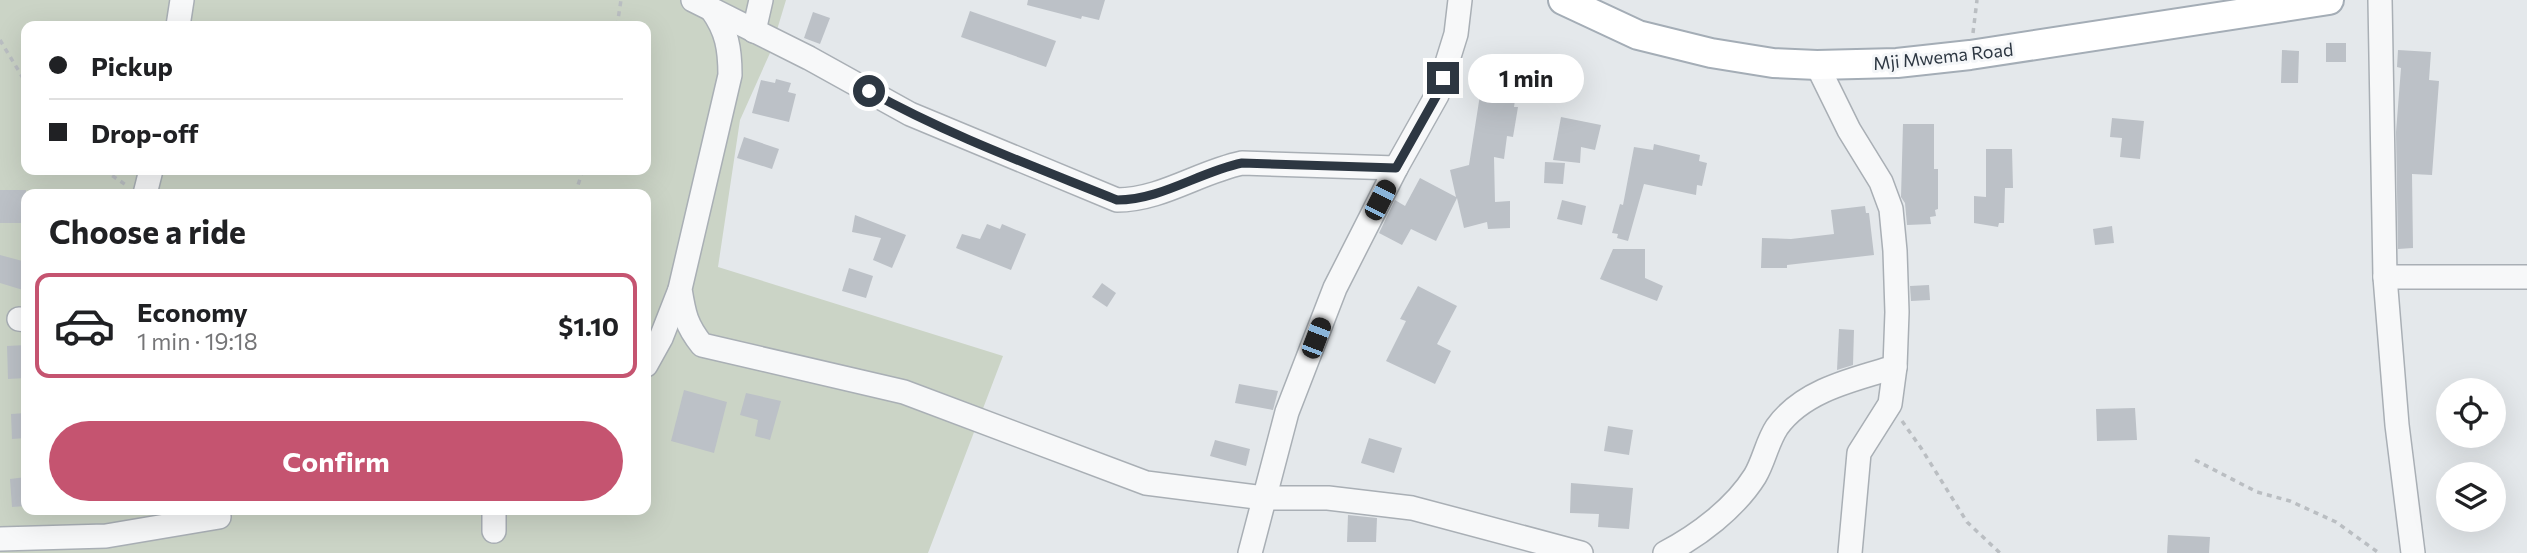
<!DOCTYPE html>
<html lang="en">
<head>
<meta charset="utf-8">
<style>
	body { margin:0; font-family:Commissioner,sans-serif; background:#f6f6f6; color:#202124; height:100vh; display:flex; flex-direction:column; font-size:26px; white-space:nowrap }
	* { box-sizing:border-box; margin:0 }
	p { font-size:23px; color:#757577 }
	.icon { flex:none; width:38px; height:38px; fill:none; stroke:currentColor; stroke-width:2; stroke-linecap:round; stroke-linejoin:round }
	.map { position:relative; flex:1; overflow:hidden }
	.drawer { position:absolute; left:21px; top:189px; width:630px; height:326px; display:flex; flex-direction:column; background:#fff; border-radius:14px; box-shadow:0 7px 28px #0002 }
	.drawer>* { flex:none }
	.hud { position:absolute; left:21px; top:21px; width:630px; height:154px; border-radius:14px; box-shadow:0 7px 28px #0002; display:grid; align-content:center; height:154px; padding:0 28px; background:#fff }
	.buttons { position:absolute; left:2436px; top:378px; display:grid; gap:14px }
	.buttons a { display:grid; place-items:center; width:70px; height:70px; border-radius:50%; background:#fff; box-shadow:0 7px 28px #0002; font-size:35px }
	.end { position:absolute; width:32px; height:32px; margin:-16px; border:9px solid #2d3742; background:#fff; box-shadow:0 0 0 4px #fff }
	.from { border-radius:50% }
	.bubble { position:absolute; height:49px; border-radius:24px; background:#fff; box-shadow:0 7px 28px #0002; font-size:23px; font-weight:700; line-height:49px; text-align:center }
	.car { position:absolute; width:21px; height:42px; margin:-21px -10px; border-radius:9px; box-shadow:0 0 5px 2px #0007; background:linear-gradient(#222 24%,#8ab4d8 0 40%,#222 0 76%,#8ab4d8 0 86%,#222 0) }
	.hud b { display:flex; align-items:center; gap:24px; height:66px; font-size:26px }
	.hud b+b { border-top:2px solid #e0e0e0 }
	.hud i { width:18px; height:18px; background:#202124 }
	ul { padding:0; list-style:none }
	li { display:flex; align-items:center; gap:21px; height:105px; margin:0 14px 10px; padding:0 14px; border:4px solid transparent; border-radius:14px }
	li div { flex:1 }
	li b { display:block; font-size:26px }
	li em { font-style:normal; font-weight:700 }
	li.current { border-color:#c55470 }
	li>.icon { width:63px; height:63px; stroke-width:1.5 }
	h2 { padding:0 28px; font-size:32px; line-height:84px }
	.primary-button { display:flex; gap:14px; margin-top:auto; padding:14px 28px }
	.primary-button a { flex:1; height:80px; border-radius:42px; background:#c55470; color:#fff; font-size:28px; font-weight:700; line-height:80px; text-align:center }
	.map>svg:first-child { display:block }
	.green { fill:#cbd4c6; fill-rule:evenodd }
	.building { fill:#bcc1c7 }
	.lines { fill:none; stroke-linecap:round; stroke-linejoin:round }
	.minor-casing { stroke:#a9afb5; stroke-width:26 }
	.major-casing { stroke:#a4adb6; stroke-width:32 }
	.path { stroke:#babec2; stroke-width:3.5; stroke-dasharray:5 5; stroke-linecap:butt }
	.minor { stroke:#f7f8f9; stroke-width:23 }
	.major { stroke:#fff; stroke-width:28 }
	.route { stroke:#2d3742; stroke-width:9 }
	.labels { text-anchor:middle; dominant-baseline:central; stroke-width:6; stroke-linejoin:round; paint-order:stroke }
	.street-label { font-size:18px; fill:#2d3742; stroke:#f4f6f8 }
</style>
</head>
<body>
<div class="map">
<svg width="2527" height="553" viewBox="0 0 2527 553">
	<rect width="100%" height="100%" fill="#e4e8eb"/>
	<path class="green" d="M0,0H786L770,53L740,120L718,267L1003,356L928,553H0ZM26,26H646V170H26ZM26,194H646V509H26Z"/>
	<g class="building">
		<path d="M1028,0H1105L1099,20L1082,16L1081,19L1027,5Z"/>
		<path d="M970,11L1056,41L1046,67L961,37Z"/>
		<path d="M813,12L830,18L820,44L804,38Z"/>
		<rect x="2326" y="43" width="20" height="19"/>
		<path d="M2282,50L2299,51L2298,83H2281Z"/>
		<path d="M2398,50L2431,52L2429,80L2439,81L2432,175L2412,174L2413,248L2398,249L2396,132L2401,68L2397,67Z"/>
		<path d="M776,79L791,83L788,92L796,94L789,122L752,113L761,80L775,83Z"/>
		<path d="M1480,95L1515,100L1514,107H1518L1513,137L1507,136L1504,159L1494,157L1495,202L1510,201V228L1488,229L1487,222L1464,228L1457,198L1436,241L1411,229L1402,245L1379,233L1395,200L1405,206L1420,178L1456,197L1450,170L1469,165Z"/>
		<path d="M1561,117L1601,125L1595,150L1581,147L1580,163L1553,160Z"/>
		<path d="M2112,118L2144,121L2140,159L2120,157L2122,138L2110,137Z"/>
		<path d="M1903,124H1934V169H1938V209L1935,210L1936,216L1930,217L1931,224L1907,225L1905,203L1901,197Z"/>
		<path d="M744,137L779,149L772,169L737,158Z"/>
		<path d="M1654,144L1700,155L1699,161L1707,163L1702,186L1697,185L1696,195L1644,184L1628,241L1617,238L1618,234L1612,233L1620,204L1623,205L1634,147L1653,150Z"/>
		<path d="M1986,149H2012L2013,188H2005L2004,223H1999L1998,227L1974,223V196L1986,197Z"/>
		<path d="M1545,162L1565,163L1563,184L1544,183Z"/>
		<rect x="0" y="190" width="26" height="33"/>
		<path d="M1562,200L1586,206L1582,225L1557,219Z"/>
		<path d="M1865,206L1866,213H1869L1874,255L1787,265V268H1761L1762,238L1791,239L1834,234L1831,210Z"/>
		<path d="M855,215L906,235L892,268L873,260L881,238L852,232Z"/>
		<path d="M987,224L1000,229L1002,224L1026,234L1011,270L956,248L962,234L980,239Z"/>
		<path d="M2112,226L2114,243L2095,245L2093,229Z"/>
		<path d="M1613,249H1645V278L1663,286L1657,301L1600,279Z"/>
		<path d="M0,255L26,262V277L23,290L0,283Z"/>
		<path d="M849,268L873,276L866,298L842,291Z"/>
		<path d="M1102,283L1116,293L1107,307L1092,297Z"/>
		<path d="M1929,285L1930,300L1911,301L1910,286Z"/>
		<path d="M1418,286L1457,306L1437,344L1451,351L1435,384L1386,361L1406,321L1400,319Z"/>
		<path d="M1839,329L1854,330L1853,365L1837,370Z"/>
		<path d="M26,345V378L8,379L7,346Z"/>
		<path d="M1239,384L1278,391L1273,410L1235,403Z"/>
		<path d="M684,390L727,402L714,453L671,441Z"/>
		<path d="M746,393L781,401L770,440L755,436L758,420L740,415Z"/>
		<path d="M2135,408L2137,440L2097,441L2096,409Z"/>
		<path d="M26,413V438L12,439L11,414Z"/>
		<path d="M1608,426L1633,430L1629,455L1604,451Z"/>
		<path d="M1369,438L1402,448L1394,473L1361,463Z"/>
		<path d="M1215,440L1250,449L1246,466L1210,456Z"/>
		<path d="M26,477V506L12,507L10,479Z"/>
		<path d="M1571,483L1633,488L1629,529L1598,527L1599,514L1570,513Z"/>
		<path d="M1348,515L1377,518L1376,542H1347Z"/>
		<path d="M2168,535L2210,537L2209,553H2167Z"/>
	</g>
	<g class="lines">
		<g class="minor-casing">
			<g id="minor">
				<path d="M693,0L809,58L910,114L1117,200C1161,200 1199,172 1242,163L1396,168"/>
				<path d="M2380,0L2385,277L2397,425L2413,553"/>
				<path d="M712,10C727,31 730,49 730,75L680,289C684,314 686,325 702,345L904,392L1146,483L1264,498H1328L1412,508L1581,553"/>
				<path d="M178,26L182,0"/>
				<path d="M754,31L761,0"/>
				<path d="M1817,65L1849,130L1881,182L1891,209L1895,251L1897,312L1895,367L1890,404L1859,453L1850,553"/>
				<path d="M145,194L151,170"/>
				<path d="M2385,277H2527"/>
				<path d="M19,319L26,320"/>
				<path d="M646,365L661,338L679,292"/>
				<path d="M494,531V509"/>
				<path d="M0,539L106,536L219,517"/>
				<path d="M1250,553L1287,412L1335,288L1396,168L1437,95L1456,34L1460,0"/>
				<path d="M1665,553C1698,536 1735,508 1755,476C1764,461 1767,442 1777,427C1803,390 1855,379 1895,367"/>
			</g>
		</g>
		<g class="major-casing">
			<path id="major" d="M1563,0L1638,35L1711,53L1773,63L1817,65L1897,63L1970,55L2329,0"/>
		</g>
		<g class="path">
			<path d="M617,26L621,0"/>
			<path d="M1973,33L1977,0"/>
			<path d="M0,40L26,83"/>
			<path d="M104,170L126,185"/>
			<path d="M575,194L583,170"/>
			<path d="M1902,421L1921,448L1967,522L2000,553"/>
			<path d="M2195,460L2257,492L2290,501L2336,522L2379,553"/>
		</g>
		<use href="#minor" class="minor"/>
		<use href="#major" class="major"/>
	</g>
	<g class="lines">
		<path class="route" d="M869,91C948,135 1033,166 1117,200C1161,200 1199,172 1242,163L1396,168L1437,95L1443,78"/>
	</g>
	<g class="labels">
		<g class="street-label">
			<text transform="translate(1943 56) rotate(-6)">Mji Mwema Road</text>
		</g>
	</g>
</svg>
<div class="buttons">
<a><svg class="icon" aria-label="locate" viewBox="0 0 24 24"><circle cx="12" cy="12" r="6"/><path d="M12 2v4M12 18v4M2 12h4M18 12h4"/></svg></a>
<a><svg class="icon" aria-label="layers" viewBox="0 0 24 24"><path d="M12 4l9 5-9 5-9-5zM3 14l9 5 9-5"/></svg></a>
</div>
<i class="end from" style="left:869px;top:91px"></i>
<i class="end" style="left:1443px;top:78px"></i>
<div class="bubble" style="left:1468px;top:54px;width:116px">1 min</div>
<i class="car" style="left:1380px;top:200px;rotate:27deg"></i>
<i class="car" style="left:1316px;top:338px;rotate:21deg"></i>
<div class="hud">
<b><i class="from"></i>Pickup</b>
<b><i></i>Drop-off</b>
</div>
<section class="drawer">
<h2>Choose a ride</h2>
<ul>
<li class="current"><svg class="icon" aria-label="car" viewBox="0 0 24 24"><path d="M5 17H2v-5l4-1 3-4h7l3 4 3 1v5h-3M9 17h6M6 11h13"/><circle cx="7" cy="17" r="2"/><circle cx="17" cy="17" r="2"/></svg><div><b>Economy</b><p>1 min · 19:18</p></div><em>$1.10</em></li>
</ul>
<div class="primary-button"><a>Confirm</a></div>
</section>
</div>
</body>
</html>
